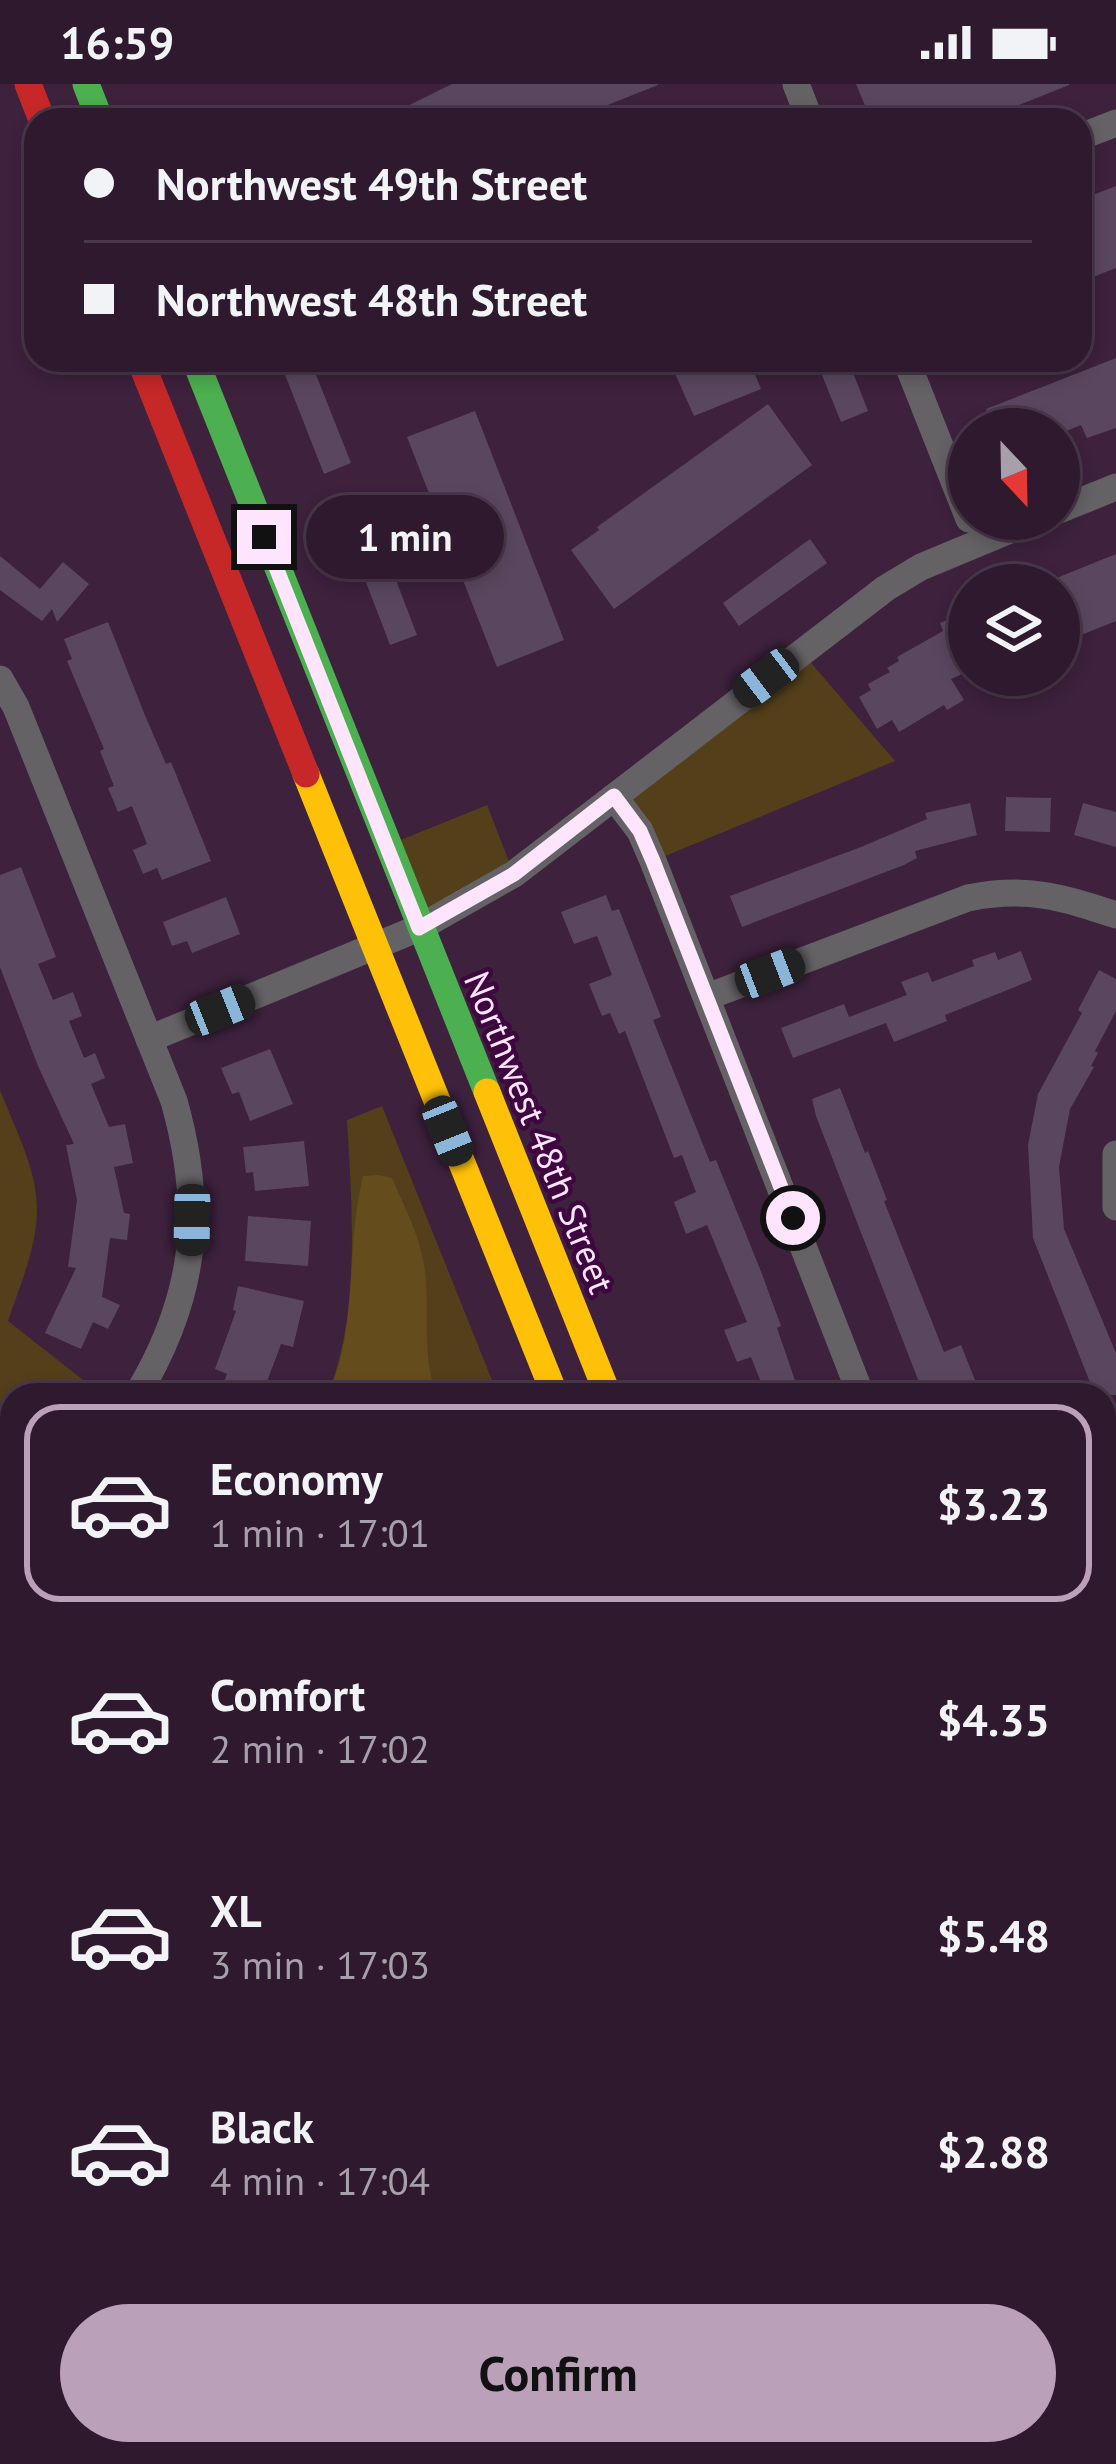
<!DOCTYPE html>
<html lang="en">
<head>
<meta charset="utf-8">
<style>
	body { margin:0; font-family:"PT Sans",sans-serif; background:#3a263a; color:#f1f3f6; height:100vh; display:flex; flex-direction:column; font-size:45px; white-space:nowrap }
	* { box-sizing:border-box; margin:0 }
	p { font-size:39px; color:#a7a0aa }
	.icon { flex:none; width:66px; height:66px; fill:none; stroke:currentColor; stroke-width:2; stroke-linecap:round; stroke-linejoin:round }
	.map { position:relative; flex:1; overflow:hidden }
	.panel { position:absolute; left:0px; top:1299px; width:1116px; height:1083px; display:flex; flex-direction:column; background:#2e192e; border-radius:36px 36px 0 0; box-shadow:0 6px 18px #0003,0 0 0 3px #49384a }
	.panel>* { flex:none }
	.guide { position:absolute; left:24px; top:24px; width:1068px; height:264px; border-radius:36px; box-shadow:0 6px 18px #0003,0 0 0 3px #49384a; display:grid; align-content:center; height:264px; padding:0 60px; background:#2e192e }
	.needle { width:78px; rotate:158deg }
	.buttons { position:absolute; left:948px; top:324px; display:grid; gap:24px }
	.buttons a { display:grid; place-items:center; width:132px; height:132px; border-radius:50%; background:#2e192e; box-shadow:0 6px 18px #0003,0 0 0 3px #49384a; font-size:60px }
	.end { position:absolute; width:54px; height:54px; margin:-27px; border:15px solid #ffe4fe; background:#111; box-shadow:0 0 0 6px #111 }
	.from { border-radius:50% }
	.bubble { position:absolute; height:84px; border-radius:42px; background:#2e192e; box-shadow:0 6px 18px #0003,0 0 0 3px #49384a; font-size:39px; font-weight:700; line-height:84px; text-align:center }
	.car { position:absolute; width:36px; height:72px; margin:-36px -18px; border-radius:15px; box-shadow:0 0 9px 3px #0007; background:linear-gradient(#222 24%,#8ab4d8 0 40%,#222 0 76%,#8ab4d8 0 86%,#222 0) }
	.guide b { display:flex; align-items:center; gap:42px; height:114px; font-size:45px }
	.guide b+b { border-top:3px solid #49384a }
	.guide i { width:30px; height:30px; background:#f1f3f6 }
	ul { padding:21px 0 0; list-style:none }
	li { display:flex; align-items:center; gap:36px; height:198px; margin:0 24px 18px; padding:0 36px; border:6px solid transparent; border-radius:36px }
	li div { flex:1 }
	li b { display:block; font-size:45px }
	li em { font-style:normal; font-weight:700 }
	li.selected { border-color:#bba0ba }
	li>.icon { width:108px; height:108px; stroke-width:1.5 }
	.button { display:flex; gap:24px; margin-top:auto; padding:24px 60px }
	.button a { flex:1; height:138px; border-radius:72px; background:#bba0ba; color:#111; font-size:48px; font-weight:700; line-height:138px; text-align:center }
	.status { display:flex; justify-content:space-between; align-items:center; height:84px; padding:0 60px; background:#2e192e; direction:ltr }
	.status svg { height:33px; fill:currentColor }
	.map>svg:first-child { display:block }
	.green { fill:#533f1a }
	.forest { fill:#644c1d }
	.building { fill:#5a475f }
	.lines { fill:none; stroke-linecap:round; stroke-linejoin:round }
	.street { stroke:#646265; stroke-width:27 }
	.fast { stroke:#4caf50; stroke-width:27 }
	.slow { stroke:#ffc107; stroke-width:27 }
	.jam { stroke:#c62828; stroke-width:27 }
	.route { stroke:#ffe4fe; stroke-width:15 }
	.labels { text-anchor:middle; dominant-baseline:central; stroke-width:9; stroke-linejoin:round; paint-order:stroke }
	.street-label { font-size:36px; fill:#ffe4fe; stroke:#3e073f }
</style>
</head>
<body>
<div class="status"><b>16:59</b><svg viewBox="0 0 49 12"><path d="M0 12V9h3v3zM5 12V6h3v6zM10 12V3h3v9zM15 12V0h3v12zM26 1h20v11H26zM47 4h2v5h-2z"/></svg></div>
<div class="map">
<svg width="1116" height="2380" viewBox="0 0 1116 2380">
	<rect width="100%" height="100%" fill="#3d213d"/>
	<g class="green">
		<path d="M801,567L895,677L653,777L614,713Z"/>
		<path d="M487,721L514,790L419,844L386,762Z"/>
		<path d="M0,1006C14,1042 37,1085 37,1125C37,1163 20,1201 8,1237L101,1310L12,1311V1388L0,1395Z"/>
		<path d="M382,1022L498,1311H327C361,1232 352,1121 347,1036Z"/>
		<path d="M0,1859L12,1880V2037L0,2049Z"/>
		<path d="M225,2370H455L459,2380H230Z"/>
		<path d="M688,2370H970L974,2380H663Z"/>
	</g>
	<path class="forest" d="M378,1091L392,1094C402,1118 415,1142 421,1167C434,1215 418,1264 437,1311H328C359,1241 345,1165 363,1092Z"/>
	<g class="building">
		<path d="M452,0H658V1L570,36H379Z"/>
		<path d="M856,0H1069V1L982,36H871Z"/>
		<path d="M1116,102V184L1080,198V116Z"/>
		<path d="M1116,274V344L1087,354L1081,341L1059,350V345H994L986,325Z"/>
		<path d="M669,276H749L761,305L694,332Z"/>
		<path d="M816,276H848L868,327L841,338Z"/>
		<path d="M311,278L351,379L324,390L284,288Z"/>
		<path d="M768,320L812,381L614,525L571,466L599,446L597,443Z"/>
		<path d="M475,327L564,556L497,583L407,353Z"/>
		<path d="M378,449L417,551L390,561L351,459Z"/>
		<path d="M810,455L827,479L739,542L723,519Z"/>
		<path d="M1116,470V537L1081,551L1078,543L1059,551V493Z"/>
		<path d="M0,472L40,505L63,478L89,500L57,538L52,525L42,537L0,506Z"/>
		<path d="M969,527V587L951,595L964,616L947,626L944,621L899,648L892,636L877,645L859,613L871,606L868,600L890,588L887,584L899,577L897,573L943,547L940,539Z"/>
		<path d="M108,538L144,629L166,680L171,678L211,777L162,796L157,784L143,790L133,766L147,760L132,722L118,728L108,704L114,702L100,667L104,665L67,577L72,575L64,555Z"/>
		<path d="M1006,713L1051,714L1050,748L1005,747Z"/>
		<path d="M970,719L977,751L915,767L917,774L904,781L742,843L730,812L861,763L927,735L925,729Z"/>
		<path d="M1083,719L1116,728V763L1074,751Z"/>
		<path d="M21,783L56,873L38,880L53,916L73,908L82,932L69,937L84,974L95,969L105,994L91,1000L109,1043L125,1040L133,1079L114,1083L124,1129L130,1130L127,1156L110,1154L102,1213L120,1221L108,1245L93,1238L81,1265L45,1249L76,1184L68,1183L77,1116L66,1061L74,1060L38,982L0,883V791Z"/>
		<path d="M606,811L612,827L619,825L661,933L653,936L710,1078L716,1076L762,1190L781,1242L777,1244L800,1311H766L751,1273L737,1278L724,1246L747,1238L707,1141L686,1150L674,1118L696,1108L682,1071L674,1074L625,947L619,950L610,929L602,932L589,900L612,891L597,852L574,860L561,828Z"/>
		<path d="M226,813L240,850L192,869L187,857L172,862L163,838Z"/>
		<path d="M1021,867L1032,896L945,931L947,937L894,958L886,939L793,974L781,944L844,920L849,933L907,911L901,898L928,888L932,898L974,882L972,876L995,868L998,876Z"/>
		<path d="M1099,886L1116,895V927L1095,967L1098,969L1091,982L1094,983L1070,1025L1059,1083L1064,1145L1116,1269V1311H1095L1033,1154L1028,1061L1038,1010L1082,929L1078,926Z"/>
		<path d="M270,965L293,1020L250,1037L239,1008L232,1010L221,984Z"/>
		<path d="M840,1004L865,1069L868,1067L887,1116L884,1117L944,1268L961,1261L981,1311H939L935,1301L922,1306L816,1032L812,1015Z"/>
		<path d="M304,1057L309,1102L255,1107L253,1088L246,1089L243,1063Z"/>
		<path d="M248,1132L311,1137L308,1182L245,1177Z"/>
		<path d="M238,1202L304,1217L293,1263L281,1260L262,1311H219L227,1290L215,1285L236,1227L233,1226Z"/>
	</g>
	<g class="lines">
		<g class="street">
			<path d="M796,0L810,36"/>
			<path d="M1080,53L1116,39"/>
			<path d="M906,276L969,435"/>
			<path d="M1059,426L1116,403"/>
			<path d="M0,595L16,623L174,1017C205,1127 196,1213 137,1311"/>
			<path d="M614,713L640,747L653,777L861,1311"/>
			<path d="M707,913L968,814C1027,802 1061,813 1116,831"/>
			<path d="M149,955L419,844L514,790L886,504L921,483L1036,435"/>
			<path d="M1116,1070V1123"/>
			<path d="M0,1434L12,1428"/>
			<path d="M0,1790L12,1811"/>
			<path d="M1104,1936L1116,1967"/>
			<path d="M1104,2020L1116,2015"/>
			<path d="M0,2095L12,2086"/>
			<path d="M210,2380L234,2370"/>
		</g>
		<g class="fast">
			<path d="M86,0L100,36"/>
			<path d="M195,276L487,1008"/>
		</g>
		<g class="slow">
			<path d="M306,690L555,1311"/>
			<path d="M487,1008L608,1311"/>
			<path d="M1020,2370L1024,2380"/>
		</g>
		<g class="jam">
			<path d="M28,0L42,36"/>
			<path d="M140,276L306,690"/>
			<path d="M970,2370L974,2380"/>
		</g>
	</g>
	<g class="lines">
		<path class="route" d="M264,453L419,844L514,790L614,712L640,747L653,777L793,1134"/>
	</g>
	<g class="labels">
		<g class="street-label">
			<text transform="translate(540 1048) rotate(68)">Northwest 48th Street</text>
		</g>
	</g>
</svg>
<div class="buttons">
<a><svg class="needle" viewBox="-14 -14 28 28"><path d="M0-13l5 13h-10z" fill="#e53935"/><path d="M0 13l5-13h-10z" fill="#a7a0aa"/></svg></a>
<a><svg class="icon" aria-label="layers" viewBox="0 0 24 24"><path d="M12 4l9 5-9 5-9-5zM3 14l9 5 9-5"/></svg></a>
</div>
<i class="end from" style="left:793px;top:1134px"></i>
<i class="end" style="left:264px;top:453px"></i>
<div class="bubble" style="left:306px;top:411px;width:198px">1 min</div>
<i class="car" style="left:766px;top:594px;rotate:233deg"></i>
<i class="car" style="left:770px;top:889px;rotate:69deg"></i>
<i class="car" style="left:220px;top:926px;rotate:68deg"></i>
<i class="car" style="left:448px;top:1047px;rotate:158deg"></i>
<i class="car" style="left:192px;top:1136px;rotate:181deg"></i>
<div class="guide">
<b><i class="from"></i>Northwest 49th Street</b>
<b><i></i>Northwest 48th Street</b>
</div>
<section class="panel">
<ul>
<li class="selected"><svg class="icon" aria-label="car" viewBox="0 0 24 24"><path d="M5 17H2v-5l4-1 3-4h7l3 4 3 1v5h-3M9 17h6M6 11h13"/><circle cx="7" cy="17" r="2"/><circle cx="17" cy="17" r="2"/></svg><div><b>Economy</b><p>1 min · 17:01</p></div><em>$3.23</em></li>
<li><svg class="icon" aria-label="car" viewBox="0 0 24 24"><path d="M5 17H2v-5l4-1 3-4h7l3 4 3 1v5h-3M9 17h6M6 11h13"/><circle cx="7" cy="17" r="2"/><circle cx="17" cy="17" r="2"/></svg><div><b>Comfort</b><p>2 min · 17:02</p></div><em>$4.35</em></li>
<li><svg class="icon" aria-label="car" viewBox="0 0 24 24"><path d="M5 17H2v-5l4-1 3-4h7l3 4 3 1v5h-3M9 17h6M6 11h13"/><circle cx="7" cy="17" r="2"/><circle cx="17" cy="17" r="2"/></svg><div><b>XL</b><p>3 min · 17:03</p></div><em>$5.48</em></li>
<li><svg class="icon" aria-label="car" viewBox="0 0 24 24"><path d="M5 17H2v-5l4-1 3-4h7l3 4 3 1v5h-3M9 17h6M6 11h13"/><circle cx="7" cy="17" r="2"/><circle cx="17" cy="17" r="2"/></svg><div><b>Black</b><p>4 min · 17:04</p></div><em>$2.88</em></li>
</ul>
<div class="button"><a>Confirm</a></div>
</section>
</div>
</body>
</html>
